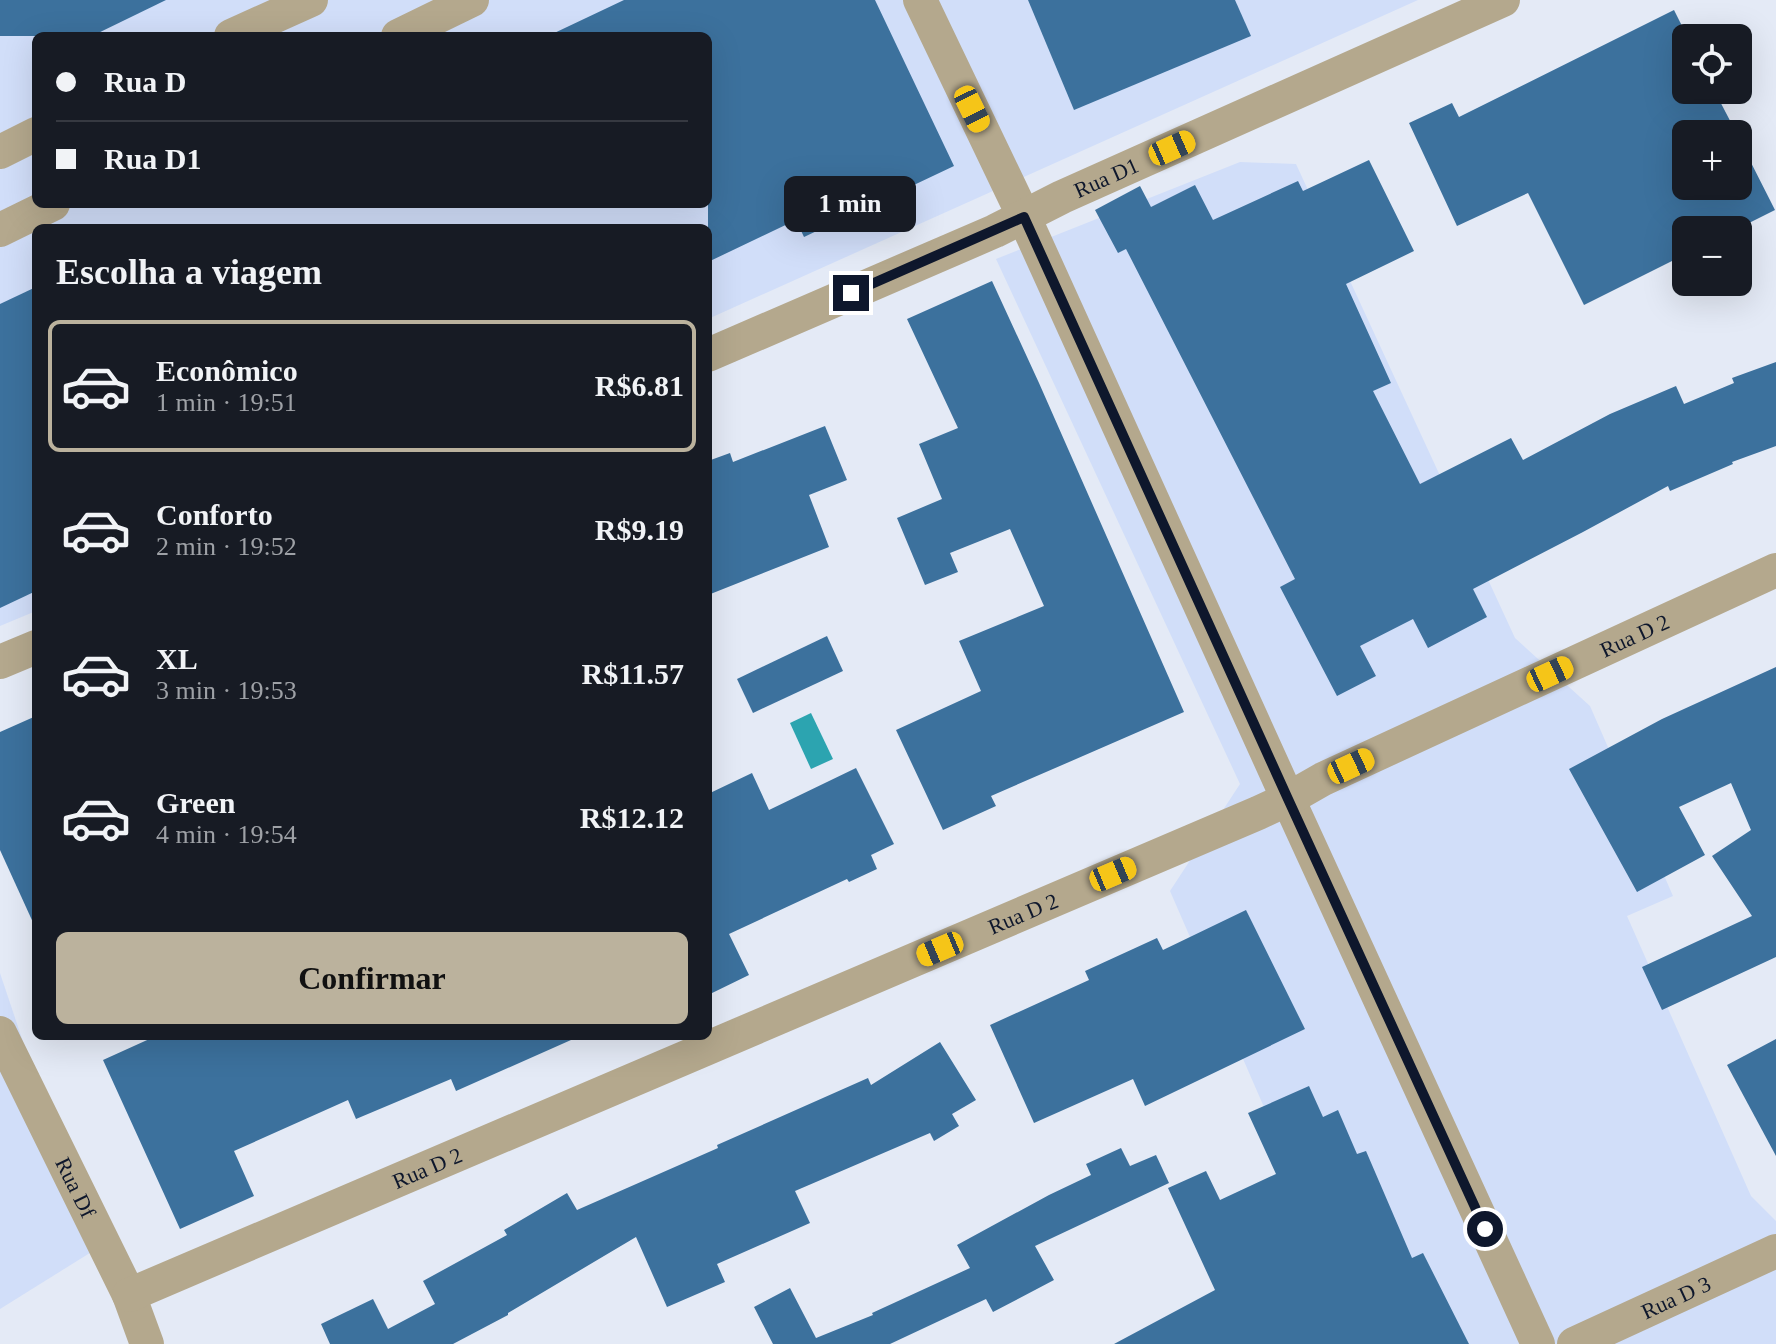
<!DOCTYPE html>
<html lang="pt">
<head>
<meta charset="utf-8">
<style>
	body { margin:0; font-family:Georgia,serif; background:#20242c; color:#f1f3f6; height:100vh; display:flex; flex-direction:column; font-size:30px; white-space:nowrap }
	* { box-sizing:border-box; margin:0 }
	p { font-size:26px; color:#9ea1a6 }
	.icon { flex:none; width:44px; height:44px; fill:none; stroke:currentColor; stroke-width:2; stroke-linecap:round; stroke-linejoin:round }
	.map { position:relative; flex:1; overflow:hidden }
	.side { position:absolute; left:32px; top:224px; width:680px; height:816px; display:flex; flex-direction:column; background:#171b24; border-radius:12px; box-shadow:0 8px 32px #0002 }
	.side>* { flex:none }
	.banner { position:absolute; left:32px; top:32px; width:680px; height:176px; border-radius:12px; box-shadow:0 8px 32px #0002; display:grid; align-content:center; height:176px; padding:0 24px; background:#171b24 }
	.buttons { position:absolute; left:1672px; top:24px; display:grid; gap:16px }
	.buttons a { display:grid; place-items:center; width:80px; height:80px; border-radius:12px; background:#171b24; box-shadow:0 8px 32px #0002; font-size:40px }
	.end { position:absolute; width:36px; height:36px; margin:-18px; border:10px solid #0e172c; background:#fff; box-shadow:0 0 0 4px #fff }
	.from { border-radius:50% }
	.bubble { position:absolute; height:56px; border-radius:12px; background:#171b24; box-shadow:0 8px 32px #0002; font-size:26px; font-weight:600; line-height:56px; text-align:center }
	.car { position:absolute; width:24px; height:48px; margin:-24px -12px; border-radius:10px; box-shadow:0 0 6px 2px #0007; background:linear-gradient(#f5c518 24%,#345 0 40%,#f5c518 0 76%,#345 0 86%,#f5c518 0) }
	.banner b { display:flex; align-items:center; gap:28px; height:76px; font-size:30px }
	.banner b+b { border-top:2px solid #363941 }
	.banner i { width:20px; height:20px; background:#f1f3f6 }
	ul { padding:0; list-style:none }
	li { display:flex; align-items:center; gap:24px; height:132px; margin:0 16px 12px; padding:0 8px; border:4px solid transparent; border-radius:12px }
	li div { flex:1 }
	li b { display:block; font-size:30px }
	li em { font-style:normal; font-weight:600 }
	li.on { border-color:#bbb29d }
	li>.icon { width:72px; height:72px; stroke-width:1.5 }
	h2 { padding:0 24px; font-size:36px; line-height:96px }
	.cta { display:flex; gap:16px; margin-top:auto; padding:16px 24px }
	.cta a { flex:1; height:92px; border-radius:12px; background:#bbb29d; color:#111; font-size:32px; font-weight:600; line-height:92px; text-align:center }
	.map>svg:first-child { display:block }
	.built { fill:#d1def9; fill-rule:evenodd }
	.water { fill:#2ca4b0 }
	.building { fill:#3c719d }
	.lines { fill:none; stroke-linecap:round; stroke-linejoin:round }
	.minor { stroke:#b4a88d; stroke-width:34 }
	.route { stroke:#0e172c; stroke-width:10 }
	.labels { text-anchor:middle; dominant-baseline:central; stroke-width:6; stroke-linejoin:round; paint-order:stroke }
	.street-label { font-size:22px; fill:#0e172c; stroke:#e4eaf6 }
</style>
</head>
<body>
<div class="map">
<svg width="1776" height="1344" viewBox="0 0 1776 1344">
	<rect width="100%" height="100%" fill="#e4eaf6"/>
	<g class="built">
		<path d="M0,0H1418L708,319V228H36V611L0,626ZM36,36H708V204H36Z"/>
		<path d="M1240,162L1296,164L1515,638L1590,706L1673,896L1627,916L1751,1196L1776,1221V1344H1367L1170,891L1240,784L996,259Z"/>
		<path d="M0,973L93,1251L0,1309Z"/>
	</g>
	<path class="water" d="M811,713L833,759L811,769L790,723Z"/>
	<g class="building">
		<path d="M0,0H166L92,36H0Z"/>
		<path d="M624,0H875L954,166L804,237L796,220L708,262V36H548Z"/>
		<path d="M1028,0H1235L1251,36L1074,110Z"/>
		<path d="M1674,10L1688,38H1686V90H1714L1737,134H1686V186H1738V137L1775,210L1735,230H1686V254L1584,305L1528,193L1457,226L1409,123L1452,103L1459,117Z"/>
		<path d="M1369,160L1414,251L1346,284L1391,383L1373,391L1420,484L1511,438L1523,460L1610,414L1676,386L1684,404L1734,383L1732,378L1776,362V446L1732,462L1733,464L1670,491L1668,486L1583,532L1473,589L1487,617L1428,648L1413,619L1360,646L1376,676L1337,696L1280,587L1295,579L1126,249L1118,253L1095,210L1140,186L1151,207L1195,185L1213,220L1298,181L1303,191Z"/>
		<path d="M992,281L1039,383L1184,712L991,796L996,806L943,830L896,730L981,691L959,641L1044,606L1010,529L950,553L958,572L925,585L897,518L942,499L919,444L958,428L907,319Z"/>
		<path d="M36,287V591L0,608V304Z"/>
		<path d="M825,426L847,480L809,495L829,547L708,595V461L730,453L733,462Z"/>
		<path d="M827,636L843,671L753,713L737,679Z"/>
		<path d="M1776,667V957L1662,1010L1642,967L1752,916L1712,856L1751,830L1731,783L1679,807L1705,855L1637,892L1569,769L1662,719Z"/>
		<path d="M36,716V929L0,850V732Z"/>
		<path d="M856,768L894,844L871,855L877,869L849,882L847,879L729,934L749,975L708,995V794L752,773L769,810Z"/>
		<path d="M1246,910L1305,1029L1145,1106L1133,1079L1034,1123L990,1025L1089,980L1085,971L1157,938L1163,950Z"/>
		<path d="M156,1036H580L456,1091L451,1079L356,1119L348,1100L234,1151L254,1196L180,1229L103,1060Z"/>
		<path d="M1776,1039V1156L1727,1065Z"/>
		<path d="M940,1042L976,1100L952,1114L959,1126L934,1141L930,1133L795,1191L810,1223L717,1264L725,1282L667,1307L636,1237L508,1313V1315L453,1344H330L321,1324L373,1299L388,1329L435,1304L423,1281L507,1235L504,1230L567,1193L577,1210L718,1148L717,1145L868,1078L871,1085Z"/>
		<path d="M1309,1086L1323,1117L1338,1110L1357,1154L1366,1151L1412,1258L1423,1253L1469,1344H1114L1215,1290L1168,1188L1206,1171L1220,1200L1276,1174L1248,1113Z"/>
		<path d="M1121,1148L1130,1166L1156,1155L1169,1183L1035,1246L1054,1280L993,1312L986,1299L890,1344H773L754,1307L790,1288L816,1338L873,1315L872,1313L970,1268L957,1245L1049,1195L1091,1175L1086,1164Z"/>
	</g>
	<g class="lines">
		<g class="minor">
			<path d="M920,0L1024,217L1288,799L1538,1344"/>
			<path d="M231,36L311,0"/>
			<path d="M398,36L472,0"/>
			<path d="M0,152L36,134"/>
			<path d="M0,230L53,204"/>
			<path id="s1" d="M708,355L995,231L1062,197L1503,0"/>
			<path d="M0,662L36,647"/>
			<path id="s2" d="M0,1033L129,1295L147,1344"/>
			<path id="s3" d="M129,1295L1258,813L1288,799L1323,779L1776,570"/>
			<path id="s4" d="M1574,1344L1776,1251"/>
		</g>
	</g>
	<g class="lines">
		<path class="route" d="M851,293L1024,217L1288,799L1485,1229"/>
	</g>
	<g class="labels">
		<g class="street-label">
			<text stroke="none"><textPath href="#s1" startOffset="436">Rua D1</textPath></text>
			<text stroke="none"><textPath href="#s3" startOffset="1644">Rua D 2</textPath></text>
			<text stroke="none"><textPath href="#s3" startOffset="972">Rua D 2</textPath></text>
			<text stroke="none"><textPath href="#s3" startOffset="324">Rua D 2</textPath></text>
			<text stroke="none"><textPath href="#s2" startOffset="172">Rua Df</textPath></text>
			<text stroke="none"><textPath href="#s4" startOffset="112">Rua D 3</textPath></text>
		</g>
	</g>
</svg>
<div class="buttons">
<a><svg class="icon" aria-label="locate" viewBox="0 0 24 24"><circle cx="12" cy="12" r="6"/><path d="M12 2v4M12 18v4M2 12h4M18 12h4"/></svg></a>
<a>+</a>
<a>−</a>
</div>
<i class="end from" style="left:1485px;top:1229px"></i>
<i class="end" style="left:851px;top:293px"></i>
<div class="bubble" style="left:784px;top:176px;width:132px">1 min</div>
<i class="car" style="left:972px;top:109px;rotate:154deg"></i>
<i class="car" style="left:1172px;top:148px;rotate:66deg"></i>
<i class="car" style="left:1550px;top:674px;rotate:65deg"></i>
<i class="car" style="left:1351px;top:766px;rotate:65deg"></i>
<i class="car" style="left:1113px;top:874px;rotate:67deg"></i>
<i class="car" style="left:940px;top:949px;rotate:247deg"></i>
<div class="banner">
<b><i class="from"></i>Rua D</b>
<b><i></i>Rua D1</b>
</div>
<section class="side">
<h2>Escolha a viagem</h2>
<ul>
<li class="on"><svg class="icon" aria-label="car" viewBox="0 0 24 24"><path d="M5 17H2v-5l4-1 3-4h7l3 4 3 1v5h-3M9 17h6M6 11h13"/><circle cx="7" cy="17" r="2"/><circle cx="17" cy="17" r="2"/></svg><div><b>Econômico</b><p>1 min · 19:51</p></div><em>R$6.81</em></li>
<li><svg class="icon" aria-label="car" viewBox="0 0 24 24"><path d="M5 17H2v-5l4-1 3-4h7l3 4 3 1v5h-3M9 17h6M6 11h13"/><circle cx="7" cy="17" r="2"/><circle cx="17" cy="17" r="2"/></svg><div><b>Conforto</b><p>2 min · 19:52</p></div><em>R$9.19</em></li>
<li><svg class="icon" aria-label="car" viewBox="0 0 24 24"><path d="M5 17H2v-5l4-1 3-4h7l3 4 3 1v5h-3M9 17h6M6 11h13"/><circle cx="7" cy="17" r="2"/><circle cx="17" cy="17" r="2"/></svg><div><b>XL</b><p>3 min · 19:53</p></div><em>R$11.57</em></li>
<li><svg class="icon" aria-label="car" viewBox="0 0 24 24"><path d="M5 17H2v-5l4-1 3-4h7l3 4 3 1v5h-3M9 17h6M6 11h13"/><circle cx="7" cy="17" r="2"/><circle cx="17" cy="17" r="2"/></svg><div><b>Green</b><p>4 min · 19:54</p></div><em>R$12.12</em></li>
</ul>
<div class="cta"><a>Confirmar</a></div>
</section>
</div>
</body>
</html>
